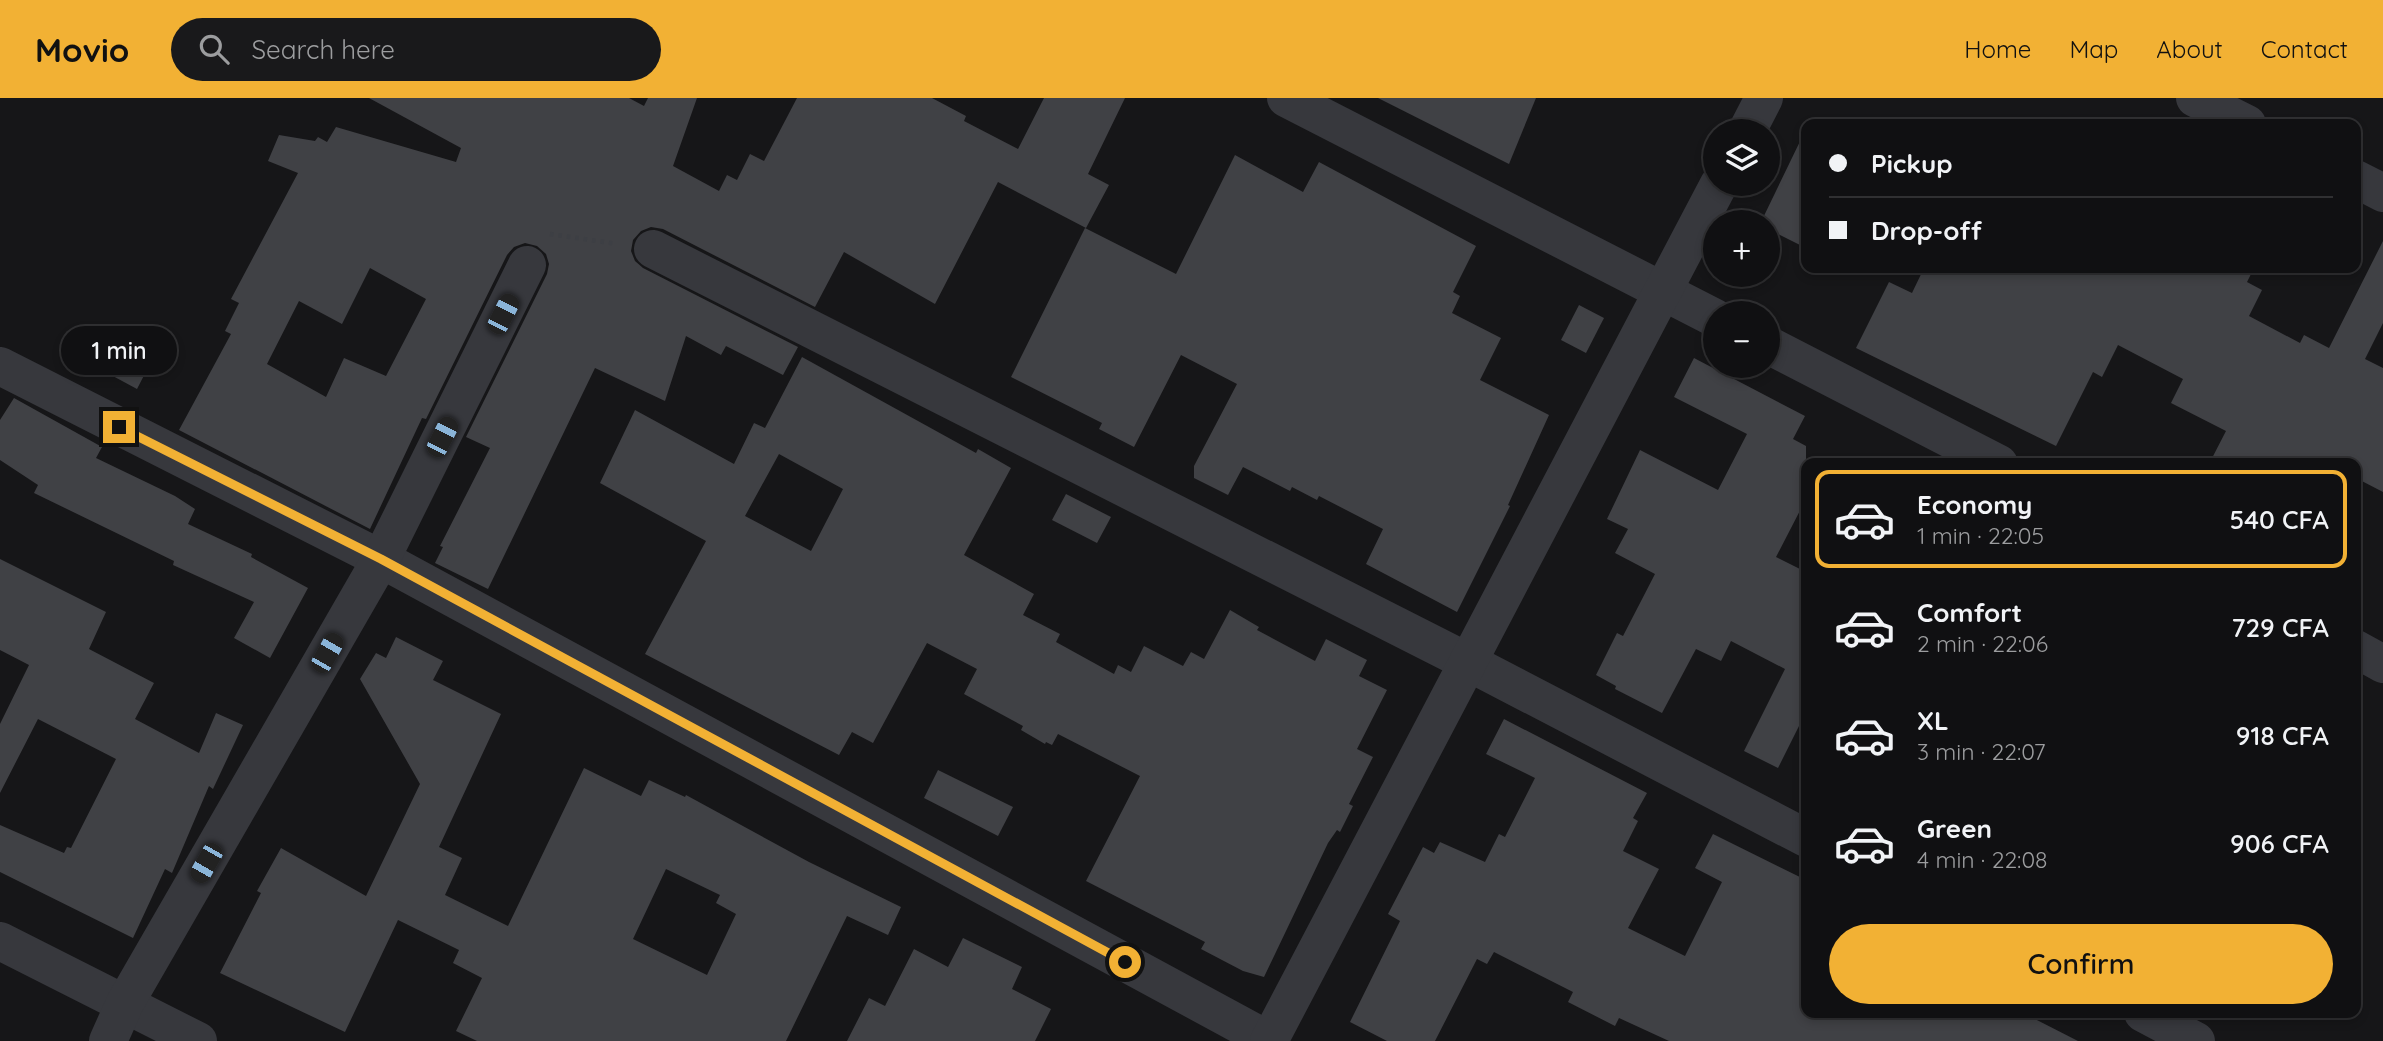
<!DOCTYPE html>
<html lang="en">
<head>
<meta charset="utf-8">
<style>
	body { margin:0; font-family:Quicksand,sans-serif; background:#19191b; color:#f1f3f6; height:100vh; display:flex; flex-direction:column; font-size:26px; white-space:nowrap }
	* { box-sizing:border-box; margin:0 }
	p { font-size:23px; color:#9c9d9f }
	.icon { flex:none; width:38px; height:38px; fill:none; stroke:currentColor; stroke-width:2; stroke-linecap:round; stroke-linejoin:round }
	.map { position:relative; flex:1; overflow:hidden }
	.drawer { position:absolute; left:1801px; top:360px; width:560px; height:560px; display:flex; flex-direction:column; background:#101012; border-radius:14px; box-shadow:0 4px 10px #0003,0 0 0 2px #303032 }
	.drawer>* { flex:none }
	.banner { position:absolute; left:1801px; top:21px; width:560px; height:154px; border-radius:14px; box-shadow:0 4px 10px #0003,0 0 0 2px #303032; display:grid; align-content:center; height:154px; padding:0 28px; background:#101012 }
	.fabs { position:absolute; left:1703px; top:21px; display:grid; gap:14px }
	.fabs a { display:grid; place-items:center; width:77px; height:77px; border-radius:50%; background:#101012; box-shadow:0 4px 10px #0003,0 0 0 2px #303032; font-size:35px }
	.end { position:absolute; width:32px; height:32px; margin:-16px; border:9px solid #f2b134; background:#111; box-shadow:0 0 0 4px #111 }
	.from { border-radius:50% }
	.bubble { position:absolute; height:49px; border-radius:24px; background:#101012; box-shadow:0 4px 10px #0003,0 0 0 2px #303032; font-size:23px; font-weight:600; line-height:49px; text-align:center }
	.car { position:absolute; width:21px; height:42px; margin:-21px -10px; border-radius:9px; box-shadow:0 0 5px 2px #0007; background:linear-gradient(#222 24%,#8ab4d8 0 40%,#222 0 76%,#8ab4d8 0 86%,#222 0) }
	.banner b { display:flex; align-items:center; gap:24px; height:66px; font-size:26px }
	.banner b+b { border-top:2px solid #303032 }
	.banner i { width:18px; height:18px; background:#f1f3f6 }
	ul { padding:12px 0 0; list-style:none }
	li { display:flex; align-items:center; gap:21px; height:98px; margin:0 14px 10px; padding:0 14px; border:4px solid transparent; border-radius:14px }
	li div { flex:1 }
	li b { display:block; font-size:26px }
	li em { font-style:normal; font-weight:600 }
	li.active { border-color:#f2b134 }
	li>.icon { width:63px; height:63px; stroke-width:1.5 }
	.action { display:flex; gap:14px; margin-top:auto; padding:14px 28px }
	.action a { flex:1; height:80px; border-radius:42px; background:#f2b134; color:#111; font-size:28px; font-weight:600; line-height:80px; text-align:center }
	header { display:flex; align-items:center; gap:42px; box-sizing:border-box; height:98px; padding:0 35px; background:#f2b134; color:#111 }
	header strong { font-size:33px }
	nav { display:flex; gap:38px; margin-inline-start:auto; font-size:24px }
	.search { width:490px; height:63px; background:#19191b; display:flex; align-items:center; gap:18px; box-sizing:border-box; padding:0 24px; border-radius:38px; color:#9c9d9f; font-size:26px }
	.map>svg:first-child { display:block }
	.building { fill:#404145; fill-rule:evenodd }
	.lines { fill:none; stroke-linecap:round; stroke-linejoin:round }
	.path { stroke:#3d3f44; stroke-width:4.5; stroke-dasharray:3.5 5; stroke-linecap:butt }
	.street { stroke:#37383d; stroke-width:38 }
	.route { stroke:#f2b134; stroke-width:9 }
</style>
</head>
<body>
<header>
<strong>Movio</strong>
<div class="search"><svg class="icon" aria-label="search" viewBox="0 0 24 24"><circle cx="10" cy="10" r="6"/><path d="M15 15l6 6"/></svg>Search here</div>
<nav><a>Home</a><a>Map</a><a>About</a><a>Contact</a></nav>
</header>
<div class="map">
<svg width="2383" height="943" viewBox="0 0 2383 943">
	<rect width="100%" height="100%" fill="#161618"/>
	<g class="building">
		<path d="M369,0H629L644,8L648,0H697L673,68L719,93L727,77L737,82L750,56L764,63L797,0H932L966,18L964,23L1018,51L1044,0H1125L1088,76L1109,87L1086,130L998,84L935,206L844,154L815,209L663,131L651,129L641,133L633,142L631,153L635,163L643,170L798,249L783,277L726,248L721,257L686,238L665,303L595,270L488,491L435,465L443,449L440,448L490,350L466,339L547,176L549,166L546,156L537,148L525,145L514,149L507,157L426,321L422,320L370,431L179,332L231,236L225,233L239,205L231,201L298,75L268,63L279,37L315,43L318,39L327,44L336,29L456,64L461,50ZM370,170L426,201L386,278L344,260L326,299L267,266L299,203L342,226Z"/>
		<path d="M1378,0H1536L1509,66Z"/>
		<path d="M1806,31V150L1768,131V124H1761Z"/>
		<path d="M1235,57L1303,94L1319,64L1476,148L1453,194L1460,198L1452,215L1501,240L1480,282L1549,317L1508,407L1510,408L1457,514L1366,466L1383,431L1319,398L1317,402L1292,389L1290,393L1243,369L1228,397L1194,380V368L1237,286L1181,257L1134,349L1099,331L1102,325L1011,279L1085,130L1176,176Z"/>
		<path d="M2383,143V225L2365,261L2383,270V394L2356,380V366H2209L2226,333L2171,305L2183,281L2118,247L2102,279L2093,274L2056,348L1856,250L1889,184L1912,195L1924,170H2254L2247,184L2262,192L2249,218L2300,245L2304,237L2329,250Z"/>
		<path d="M1579,207L1604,220L1586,255L1561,242Z"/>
		<path d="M104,236L154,258L137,291L111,277L88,272Z"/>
		<path d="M802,259L976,355L978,351L1011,370L964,457L1034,496L1023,517L1060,536L1056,544L1114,576L1118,567L1131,574L1144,548L1183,568L1191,554L1204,561L1230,512L1259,529L1257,532L1315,563L1326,541L1367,562L1359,578L1387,592L1357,651L1373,659L1349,706L1353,708L1340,734L1337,732L1328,745L1264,879L1243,873L1201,851L1205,844L1086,783L1140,678L1058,636L1052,647L1046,644L1045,646L1021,632L1023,628L964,596L977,571L927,545L873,645L852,634L839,657L645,556L706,443L600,385L635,312L734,366L754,325L765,330ZM779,356L843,391L811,453L745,418Z"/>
		<path d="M1694,260L1805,318L1793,341L1806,348V401L1776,459L1806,474V614L1778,670L1744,653L1785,571L1731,543L1721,563L1696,551L1662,615L1615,591L1616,588L1596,577L1617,535L1623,538L1655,476L1615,455L1628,431L1607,421L1640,352L1718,392L1747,336L1674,299Z"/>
		<path d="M14,300L102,349L96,360L175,398L195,411L188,426L252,456L251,459L308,490L270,560L234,540L254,504L173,467L174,463L34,395L38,387L0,362V322Z"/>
		<path d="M1066,396L1111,419L1097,445L1052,422Z"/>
		<path d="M0,461L106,514L89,551L154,585L135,621L199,655L216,615L243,627L213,691L209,688L172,775L165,771L133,840L0,774V727L64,755L67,749L71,750L116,661L38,621L0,695V626L29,567L0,552Z"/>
		<path d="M396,539L443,563L433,582L501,616L439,749L462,760L445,797L508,828L584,670L641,698L649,682L685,699L686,697L809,764L901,809L888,837L847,818L786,943H477L456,933L482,880L453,865L459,852L398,822L345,934L220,875L261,795L257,793L281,750L366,798L420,686L360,581L376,555L386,560ZM666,771L720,797L716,805L736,816L707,877L633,841Z"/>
		<path d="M1504,621L1647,695L1633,720L1638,723L1623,753L1659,771L1628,830L1685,858L1722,784L1695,770L1713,736L1806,782V915H2023L2078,943H1669L1619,920L1615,928L1568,904L1573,894L1494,854L1487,866L1477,861L1435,943H1387L1350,924L1400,823L1388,816L1423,749L1434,755L1440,744L1485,764L1499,736L1505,739L1535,680L1486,656Z"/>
		<path d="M938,672L1013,709L998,738L924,700Z"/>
		<path d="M963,840L1022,869L1012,891L1051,911L1035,943H847L869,900L885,908L914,851L948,869Z"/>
	</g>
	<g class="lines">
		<path class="path" d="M550,136L617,146"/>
		<g class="street">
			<path d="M1286,0L1715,220"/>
			<path d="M2195,0L2247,26"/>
			<path d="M1747,33L1764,0"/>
			<path d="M2356,81L2383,95"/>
			<path d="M653,151L1466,563L1806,740"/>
			<path d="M1768,247L1999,366"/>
			<path d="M0,268L381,461L1270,943"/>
			<path d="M2356,551L2383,566"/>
			<path d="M0,843L198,943"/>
			<path d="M2143,915L2196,943"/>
			<path d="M108,943L125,905L381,461L527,167"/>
			<path d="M1269,943L1719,86"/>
		</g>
	</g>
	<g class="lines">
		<path class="route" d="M119,329L381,461L1125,864"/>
	</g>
</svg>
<div class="fabs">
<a><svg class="icon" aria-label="layers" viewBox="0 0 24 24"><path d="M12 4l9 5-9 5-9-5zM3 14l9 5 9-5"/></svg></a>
<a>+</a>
<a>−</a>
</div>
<i class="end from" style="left:1125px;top:864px"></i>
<i class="end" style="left:119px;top:329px"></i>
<div class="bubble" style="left:61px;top:228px;width:116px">1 min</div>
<i class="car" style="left:503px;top:216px;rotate:27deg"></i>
<i class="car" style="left:442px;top:339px;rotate:27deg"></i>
<i class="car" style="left:327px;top:555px;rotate:30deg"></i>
<i class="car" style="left:206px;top:765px;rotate:210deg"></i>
<div class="banner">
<b><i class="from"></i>Pickup</b>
<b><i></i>Drop-off</b>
</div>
<section class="drawer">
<ul>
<li class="active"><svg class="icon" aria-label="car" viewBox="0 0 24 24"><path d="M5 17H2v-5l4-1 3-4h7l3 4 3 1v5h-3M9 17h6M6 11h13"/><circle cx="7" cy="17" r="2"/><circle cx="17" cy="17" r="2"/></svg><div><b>Economy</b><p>1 min · 22:05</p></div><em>540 CFA</em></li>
<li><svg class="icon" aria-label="car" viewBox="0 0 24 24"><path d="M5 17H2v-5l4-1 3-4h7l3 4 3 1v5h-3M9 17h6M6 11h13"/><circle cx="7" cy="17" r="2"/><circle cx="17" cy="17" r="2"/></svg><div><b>Comfort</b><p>2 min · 22:06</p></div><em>729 CFA</em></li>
<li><svg class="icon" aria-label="car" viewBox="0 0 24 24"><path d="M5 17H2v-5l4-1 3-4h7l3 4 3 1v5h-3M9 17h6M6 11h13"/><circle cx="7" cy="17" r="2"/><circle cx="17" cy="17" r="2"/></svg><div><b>XL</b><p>3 min · 22:07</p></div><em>918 CFA</em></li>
<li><svg class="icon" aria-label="car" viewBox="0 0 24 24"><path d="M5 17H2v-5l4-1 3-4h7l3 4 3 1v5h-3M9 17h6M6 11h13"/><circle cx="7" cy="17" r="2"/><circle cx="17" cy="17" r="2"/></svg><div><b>Green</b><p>4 min · 22:08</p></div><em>906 CFA</em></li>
</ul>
<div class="action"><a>Confirm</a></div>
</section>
</div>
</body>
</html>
